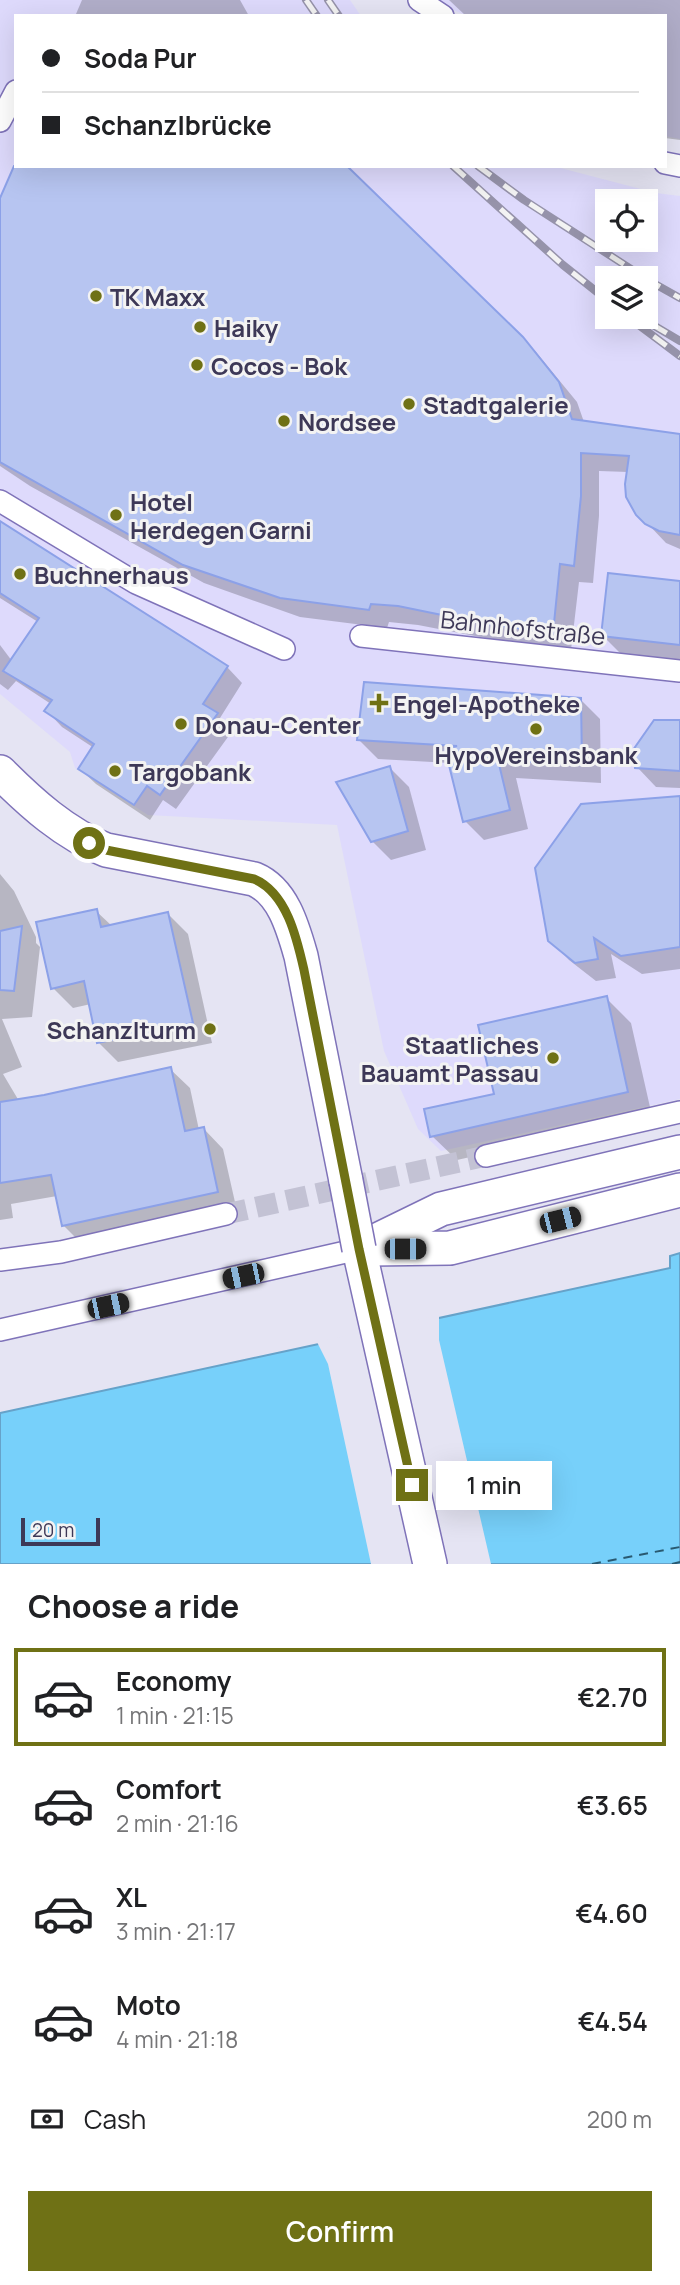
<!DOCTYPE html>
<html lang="en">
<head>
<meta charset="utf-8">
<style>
	body { margin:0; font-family:Manrope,sans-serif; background:#f2f2f2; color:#202124; height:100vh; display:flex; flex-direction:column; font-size:26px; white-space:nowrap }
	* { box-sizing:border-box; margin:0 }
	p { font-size:23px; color:#757577 }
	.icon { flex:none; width:38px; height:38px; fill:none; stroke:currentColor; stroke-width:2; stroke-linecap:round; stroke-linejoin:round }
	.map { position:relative; height:1564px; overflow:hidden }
	.sheet { display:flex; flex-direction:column; background:#fff; flex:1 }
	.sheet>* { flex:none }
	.guide { position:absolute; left:14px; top:14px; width:653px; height:154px; border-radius:0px; box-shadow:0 7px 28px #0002; display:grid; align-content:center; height:154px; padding:0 28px; background:#fff }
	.controls { position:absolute; left:595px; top:189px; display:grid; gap:14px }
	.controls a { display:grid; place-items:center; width:63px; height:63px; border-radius:0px; background:#fff; box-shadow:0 7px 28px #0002; font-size:35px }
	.scale { position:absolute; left:21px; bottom:18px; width:79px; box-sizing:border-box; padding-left:7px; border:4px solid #3d3857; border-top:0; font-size:19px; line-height:24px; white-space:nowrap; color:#3d3857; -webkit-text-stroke:5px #f3f3f3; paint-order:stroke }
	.end { position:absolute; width:32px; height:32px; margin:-16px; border:9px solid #6f7115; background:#fff; box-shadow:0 0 0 4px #fff }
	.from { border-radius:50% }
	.bubble { position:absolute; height:49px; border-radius:0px; background:#fff; box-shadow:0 7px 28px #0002; font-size:23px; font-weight:600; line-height:49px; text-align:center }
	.car { position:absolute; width:21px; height:42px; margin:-21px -10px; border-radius:9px; box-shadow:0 0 5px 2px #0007; background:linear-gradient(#222 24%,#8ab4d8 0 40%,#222 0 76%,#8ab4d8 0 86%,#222 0) }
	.guide b { display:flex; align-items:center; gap:24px; height:66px; font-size:26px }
	.guide b+b { border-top:2px solid #e0e0e0 }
	.guide i { width:18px; height:18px; background:#202124 }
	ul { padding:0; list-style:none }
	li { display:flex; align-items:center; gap:21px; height:98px; margin:0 14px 10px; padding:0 14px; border:4px solid transparent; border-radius:0px }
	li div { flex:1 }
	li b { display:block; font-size:26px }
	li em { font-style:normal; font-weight:600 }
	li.selected { border-color:#6f7115 }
	li>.icon { width:63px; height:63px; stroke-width:1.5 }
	h2 { padding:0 28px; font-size:32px; line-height:84px }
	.pay { display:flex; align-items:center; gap:18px; height:77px; padding:0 28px; font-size:26px }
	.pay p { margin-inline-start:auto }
	.action { display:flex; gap:14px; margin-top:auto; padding:14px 28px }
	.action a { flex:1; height:80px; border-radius:0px; background:#6f7115; color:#fff; font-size:28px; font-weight:600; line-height:80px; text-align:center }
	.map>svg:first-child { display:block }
	.built { fill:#dedafc; fill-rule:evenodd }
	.water { fill:#77d0fa; stroke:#66a2c9; stroke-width:2 }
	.pier { fill:#e5e4f3 }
	.shadow { fill:#0003 }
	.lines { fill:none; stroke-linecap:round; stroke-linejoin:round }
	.ferry { stroke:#295970; stroke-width:2; stroke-dasharray:9 7; stroke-linecap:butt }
	.building { fill:#b7c5f1; stroke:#8ca1e8; stroke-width:2 }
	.street-tunnel { stroke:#c3c2d4; stroke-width:21; stroke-dasharray:21 10; stroke-linecap:butt }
	.street-casing { stroke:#7f73b9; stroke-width:24 }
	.primary-casing { stroke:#7f73b9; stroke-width:36 }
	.street { stroke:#fff; stroke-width:21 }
	.primary { stroke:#fff; stroke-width:33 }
	.rail-casing { stroke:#9693aa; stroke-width:8 }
	.rail { stroke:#f3f3f3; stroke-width:5; stroke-dasharray:16; stroke-linecap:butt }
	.primary-bridge-casing { stroke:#7f73b9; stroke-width:36; stroke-linecap:butt }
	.primary-bridge { stroke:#fff; stroke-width:33 }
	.route { stroke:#6f7115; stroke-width:9 }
	.poi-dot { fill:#6f7115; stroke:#f3f3f3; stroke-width:2.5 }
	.labels { text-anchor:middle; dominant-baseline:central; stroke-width:6; stroke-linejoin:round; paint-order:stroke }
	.poi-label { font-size:24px; font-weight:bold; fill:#3d3857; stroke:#f3f3f3; text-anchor:start }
	.street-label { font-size:24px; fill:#3d3857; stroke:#f3f3f3 }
</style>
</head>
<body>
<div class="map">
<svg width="680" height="1564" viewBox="0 0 680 1564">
	<rect width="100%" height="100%" fill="#e5e4f3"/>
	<g class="built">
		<path d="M0,0H350L361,16H16V166H553L656,193L680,196V1099L441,1151L418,1129L384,1051L337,825L148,815L75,768L70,752L0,694ZM607,201H646V240H607ZM607,278H646V317H607Z"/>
		<path d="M431,0H680V139L665,136V16H467Z"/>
	</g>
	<path class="water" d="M680,1253V1564H0V1413L670,1268V1256Z"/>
	<path class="pier" d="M439,1315V1340L491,1564H371L328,1364L317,1342Z"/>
	<g class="shadow">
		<path d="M82,0H240L249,16H79L76,14Z"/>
		<path d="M449,0H680V140L665,138V16H466Z"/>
		<path d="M0,201L517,332L536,352L577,402L584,422L680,436V549L666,543L647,523L628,472L599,471V516L593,583L579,582L571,650L501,641L418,625L389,622L387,628L300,617L204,583L30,486L0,466Z"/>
		<path d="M0,522L227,667L242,683L220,718L233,730L176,809L163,800L150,820L96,784L80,769L94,748L62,727L47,711L51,704L16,681L8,690L0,684V645L12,661L38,622L0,598Z"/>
		<path d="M680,582V661L621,654L602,635Z"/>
		<path d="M581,700L600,719L601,783L516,778L528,829L484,840L465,821L450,763L378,759L359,740Z"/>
		<path d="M680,722V788L656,787L637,767Z"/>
		<path d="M390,768L409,787L426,850L391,860L372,841Z"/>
		<path d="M680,797V969L642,974L611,954L616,978L596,981L569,960L550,940Z"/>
		<path d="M0,874L14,891L36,937V943L40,947L32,1017L2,1019L22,1067L3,1074L19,1101L170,1069L190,1088L199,1130L204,1129L223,1149L237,1211L83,1245L63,1225L57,1196L11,1204L13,1218L0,1220Z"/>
		<path d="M96,911L112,926L168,914L188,934L212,1043L118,1062L98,1042L91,1004L73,1008L53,988Z"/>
		<path d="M606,998L631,1023L652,1116L457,1160L432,1136L496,1095Z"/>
	</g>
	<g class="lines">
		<g class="ferry">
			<path d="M592,1564L680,1547"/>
			<path d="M672,1564L680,1562"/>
		</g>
	</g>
	<g class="building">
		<path d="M14,166H347L523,337L559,382L572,419L680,434V535L659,531L645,524L636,515L626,497L625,484L629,456L581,453V496L574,566L560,564L553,633L481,623L398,606L371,604L369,610L280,598L183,565L0,462V198Z"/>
		<path d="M0,521L228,666L203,704L218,713L160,795L147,786L134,805L78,769L94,744L44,711L52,700L3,671L39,618L0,593Z"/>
		<path d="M608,573L680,581V645L601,636Z"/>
		<path d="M364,682L581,698L582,765L498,760L510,810L463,822L445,749L457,746L357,740Z"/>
		<path d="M654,720H680V771L635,768L633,750Z"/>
		<path d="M390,766L408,831L371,842L336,782Z"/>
		<path d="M680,796V947L621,956L594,938L598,959L575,963L548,941L535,868L581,804Z"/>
		<path d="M97,909L101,927L168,912L193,1023L97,1043L84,981L51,989L36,922Z"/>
		<path d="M22,926L14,991L0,990V931Z"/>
		<path d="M607,996L628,1092L430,1137L424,1109L494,1094L478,1025Z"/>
		<path d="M171,1067L185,1131L204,1127L218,1192L62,1226L51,1175L0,1183V1102L44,1095Z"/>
	</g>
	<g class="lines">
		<path class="street-tunnel" d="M226,1214L486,1156"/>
		<g class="street-casing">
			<g id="street">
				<path d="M419,0L443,16"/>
				<path d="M0,121L16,91"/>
				<path d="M665,163L680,166"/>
				<path d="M0,501L136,583L284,649"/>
				<path d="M361,636L680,671"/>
				<path d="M486,1156L680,1112"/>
				<path d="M0,1260L61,1252L226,1214"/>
				<path d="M0,1330L359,1249"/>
			</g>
		</g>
		<g class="primary-casing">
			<g id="primary">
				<path d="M0,772C31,803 65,834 106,850L254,879C283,891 293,928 301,956L346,1181"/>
				<path d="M359,1249L441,1209L680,1152"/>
				<path d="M359,1249L430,1564"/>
				<path d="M369,1249L450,1248L680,1190"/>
			</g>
		</g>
		<use href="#street" class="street"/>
		<use href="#primary" class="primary"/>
		<g class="rail-casing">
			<g id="rail">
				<path d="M306,0L317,16"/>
				<path d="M328,0L339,16"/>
				<path d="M453,166L563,265L607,300"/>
				<path d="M478,166L524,200L645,278"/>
				<path d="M646,279L680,298"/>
				<path d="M628,317L680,356"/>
				<path d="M653,325L680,341"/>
			</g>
		</g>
		<use href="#rail" class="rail"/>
		<g class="primary-bridge-casing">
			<path id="primary-bridge" d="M346,1181L359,1249"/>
		</g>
		<use href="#primary-bridge" class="primary-bridge"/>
	</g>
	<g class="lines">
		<path class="route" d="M89,843L106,850L254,879C287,893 297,939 304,970L359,1249L412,1485"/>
	</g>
	<g class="poi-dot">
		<circle cx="96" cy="296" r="7"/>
		<circle cx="200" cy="327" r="7"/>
		<circle cx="197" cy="365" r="7"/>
		<circle cx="409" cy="404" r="7"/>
		<circle cx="284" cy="421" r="7"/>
		<circle cx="116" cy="515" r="7"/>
		<circle cx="20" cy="574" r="7"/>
		<path d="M375.5 692.5h7v7h7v7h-7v7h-7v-7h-7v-7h7z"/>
		<circle cx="181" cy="724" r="7"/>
		<circle cx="536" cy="729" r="7"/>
		<circle cx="115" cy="771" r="7"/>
		<circle cx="210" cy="1029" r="7"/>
		<circle cx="553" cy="1058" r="7"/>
	</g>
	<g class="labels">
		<g class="poi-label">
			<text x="110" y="296">TK Maxx</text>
			<text x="214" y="327">Haiky</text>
			<text x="211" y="365">Cocos - Bok</text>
			<text x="423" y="404">Stadtgalerie</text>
			<text x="298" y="421">Nordsee</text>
			<text x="130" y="501">Hotel<tspan x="130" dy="28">Herdegen Garni</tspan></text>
			<text x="34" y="574">Buchnerhaus</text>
			<text x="393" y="703">Engel-Apotheke</text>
			<text x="195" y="724">Donau-Center</text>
			<text x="536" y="754" text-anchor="middle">HypoVereinsbank</text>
			<text x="129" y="771">Targobank</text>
			<text x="196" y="1029" text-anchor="end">Schanzlturm</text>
			<text x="539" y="1044" text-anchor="end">Staatliches<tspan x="539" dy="28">Bauamt Passau</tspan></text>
		</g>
		<g class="street-label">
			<text transform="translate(523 627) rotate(6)">Bahnhofstraße</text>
		</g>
	</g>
</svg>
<div class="controls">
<a><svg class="icon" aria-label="locate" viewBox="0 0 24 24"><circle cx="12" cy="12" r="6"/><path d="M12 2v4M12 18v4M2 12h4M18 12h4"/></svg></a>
<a><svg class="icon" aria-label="layers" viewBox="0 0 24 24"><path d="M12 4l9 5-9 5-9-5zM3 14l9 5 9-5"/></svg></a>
</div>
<div class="scale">20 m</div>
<i class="end from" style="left:89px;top:843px"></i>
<i class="end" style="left:412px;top:1485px"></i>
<div class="bubble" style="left:436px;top:1461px;width:116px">1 min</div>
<i class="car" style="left:560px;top:1220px;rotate:76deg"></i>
<i class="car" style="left:405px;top:1249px;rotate:90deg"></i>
<i class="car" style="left:243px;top:1276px;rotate:258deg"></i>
<i class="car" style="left:108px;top:1306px;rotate:78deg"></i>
<div class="guide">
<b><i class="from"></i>Soda Pur</b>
<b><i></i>Schanzlbrücke</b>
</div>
</div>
<section class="sheet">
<h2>Choose a ride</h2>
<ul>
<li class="selected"><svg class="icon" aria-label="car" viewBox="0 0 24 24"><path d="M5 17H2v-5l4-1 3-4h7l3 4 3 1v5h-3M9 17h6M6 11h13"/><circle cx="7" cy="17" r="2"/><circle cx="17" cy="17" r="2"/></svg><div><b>Economy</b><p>1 min · 21:15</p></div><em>€2.70</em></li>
<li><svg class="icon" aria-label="car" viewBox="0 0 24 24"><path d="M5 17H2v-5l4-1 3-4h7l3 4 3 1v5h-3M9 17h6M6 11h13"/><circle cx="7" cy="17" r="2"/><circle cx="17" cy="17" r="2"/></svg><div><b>Comfort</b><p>2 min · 21:16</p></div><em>€3.65</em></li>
<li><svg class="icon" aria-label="car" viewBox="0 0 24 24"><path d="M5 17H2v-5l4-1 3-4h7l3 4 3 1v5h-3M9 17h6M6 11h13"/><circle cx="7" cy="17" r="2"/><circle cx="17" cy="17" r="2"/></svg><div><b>XL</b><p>3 min · 21:17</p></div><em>€4.60</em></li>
<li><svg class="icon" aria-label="car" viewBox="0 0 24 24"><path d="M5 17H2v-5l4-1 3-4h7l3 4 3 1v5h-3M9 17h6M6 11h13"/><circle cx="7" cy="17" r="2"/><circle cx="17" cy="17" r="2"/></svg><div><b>Moto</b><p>4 min · 21:18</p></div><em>€4.54</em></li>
</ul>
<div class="pay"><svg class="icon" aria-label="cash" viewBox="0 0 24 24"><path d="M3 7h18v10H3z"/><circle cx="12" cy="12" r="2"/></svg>Cash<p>200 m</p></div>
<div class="action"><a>Confirm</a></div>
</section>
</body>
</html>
